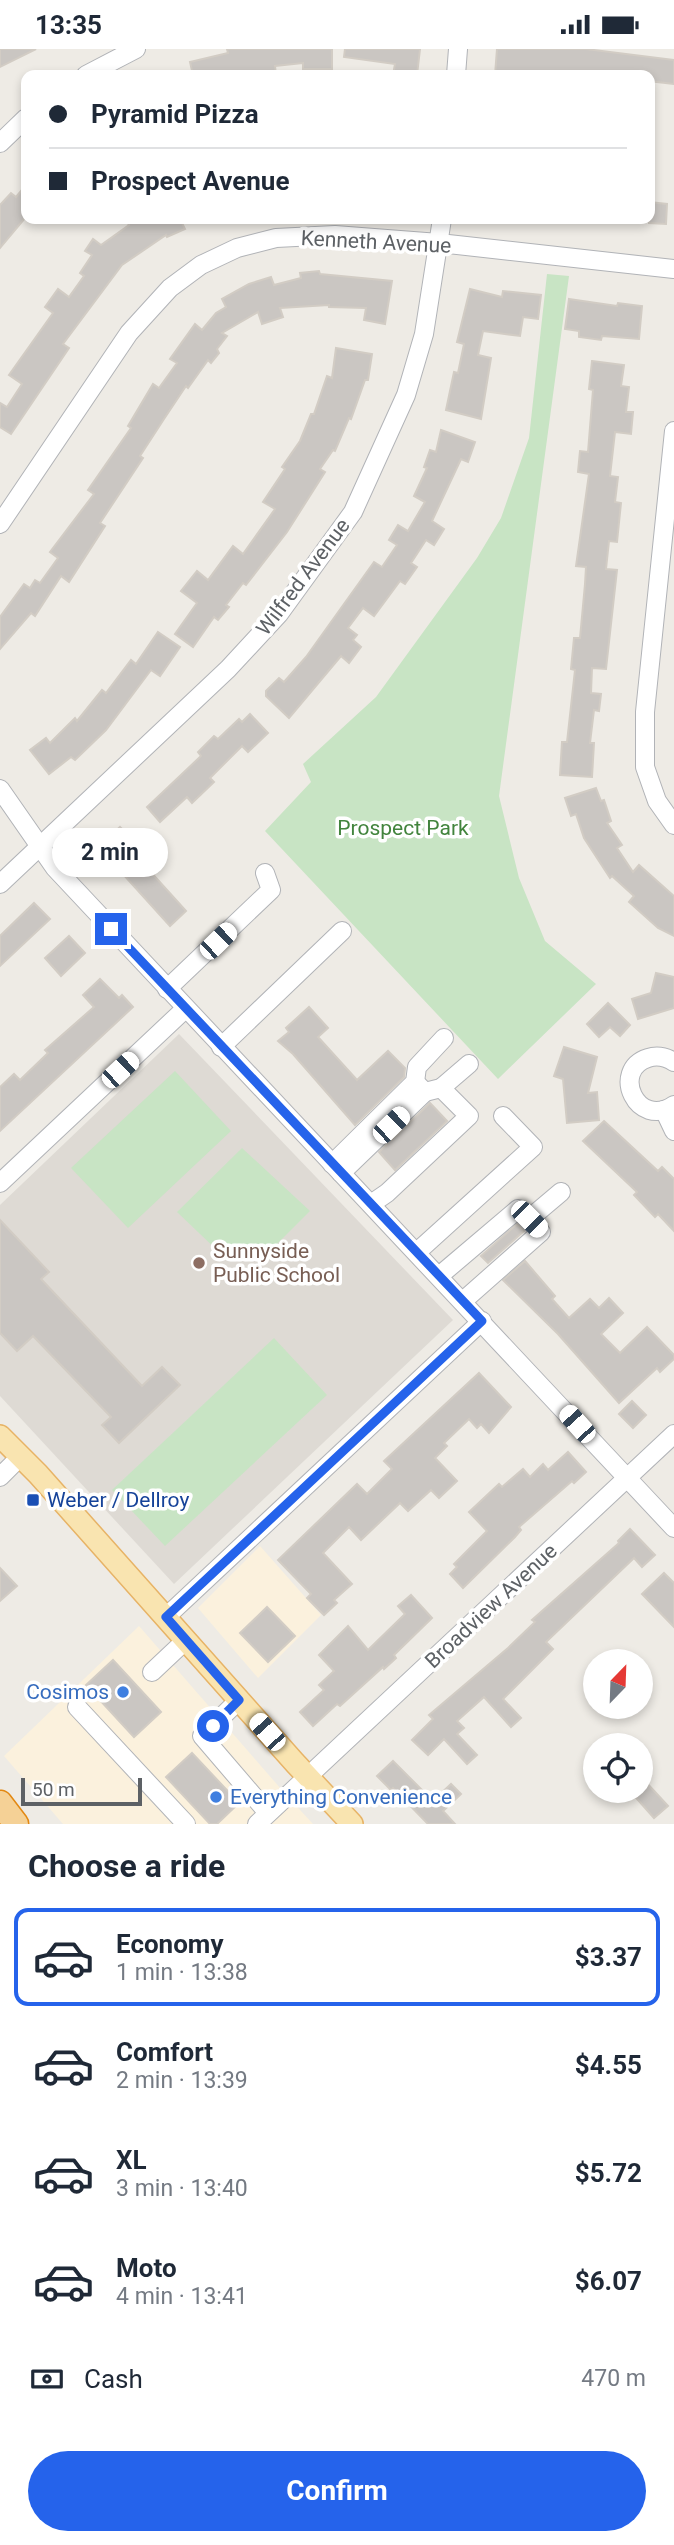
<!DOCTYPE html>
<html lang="en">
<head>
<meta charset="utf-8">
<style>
	body { margin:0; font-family:Roboto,sans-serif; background:#f2f2f3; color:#1f2937; height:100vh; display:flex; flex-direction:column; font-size:26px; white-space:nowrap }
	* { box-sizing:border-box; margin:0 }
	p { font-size:23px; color:#747a83 }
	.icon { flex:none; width:38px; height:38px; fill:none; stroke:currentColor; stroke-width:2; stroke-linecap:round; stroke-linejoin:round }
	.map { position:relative; height:1775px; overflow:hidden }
	.sheet { display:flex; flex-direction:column; background:#fff; flex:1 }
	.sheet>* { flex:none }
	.banner { position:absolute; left:21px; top:21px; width:634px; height:154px; border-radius:14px; box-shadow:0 4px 10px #0003; display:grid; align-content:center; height:154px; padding:0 28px; background:#fff }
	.needle { width:46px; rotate:23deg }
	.tools { position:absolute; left:583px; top:1600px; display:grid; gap:14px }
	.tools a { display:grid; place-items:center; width:70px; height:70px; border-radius:50%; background:#fff; box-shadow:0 4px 10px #0003; font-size:35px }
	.scale { position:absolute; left:21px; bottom:18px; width:121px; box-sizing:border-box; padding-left:7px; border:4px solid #5d6165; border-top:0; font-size:19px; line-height:24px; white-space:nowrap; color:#5d6165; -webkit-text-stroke:5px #fff; paint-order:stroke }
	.end { position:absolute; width:32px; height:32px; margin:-16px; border:9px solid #2563eb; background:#fff; box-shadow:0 0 0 4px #fff }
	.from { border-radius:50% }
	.bubble { position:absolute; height:49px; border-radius:24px; background:#fff; box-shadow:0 4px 10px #0003; font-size:23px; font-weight:700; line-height:49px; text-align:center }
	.car { position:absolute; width:21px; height:42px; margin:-21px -10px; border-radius:9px; box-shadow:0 0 5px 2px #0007; background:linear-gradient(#fff 24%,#345 0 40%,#fff 0 76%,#345 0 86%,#fff 0) }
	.banner b { display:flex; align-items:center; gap:24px; height:66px; font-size:26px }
	.banner b+b { border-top:2px solid #e0e1e3 }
	.banner i { width:18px; height:18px; background:#1f2937 }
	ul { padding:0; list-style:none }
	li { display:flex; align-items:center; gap:21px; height:98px; margin:0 14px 10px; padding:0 14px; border:4px solid transparent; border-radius:14px }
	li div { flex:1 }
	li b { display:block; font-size:26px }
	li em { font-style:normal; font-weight:700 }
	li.current { border-color:#2563eb }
	li>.icon { width:63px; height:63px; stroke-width:1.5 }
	h2 { padding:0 28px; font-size:32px; line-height:84px }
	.pay { display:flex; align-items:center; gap:18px; height:77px; padding:0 28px; font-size:26px }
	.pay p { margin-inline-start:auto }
	.action { display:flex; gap:14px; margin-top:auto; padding:14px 28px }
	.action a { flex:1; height:80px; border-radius:42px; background:#2563eb; color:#fff; font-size:28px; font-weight:700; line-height:80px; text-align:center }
	.status { display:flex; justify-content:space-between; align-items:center; height:49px; padding:0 35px; background:#fff; direction:ltr }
	.status svg { height:19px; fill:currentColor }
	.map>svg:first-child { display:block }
	.commercial { fill:#fbf1dd }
	.education { fill:#dedad4 }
	.green { fill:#c8e4c4 }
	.building { fill:#cac6c2; stroke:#d2ccc4; stroke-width:2 }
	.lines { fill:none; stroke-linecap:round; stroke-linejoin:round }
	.minor-casing { stroke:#b1b3b7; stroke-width:20 }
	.major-casing { stroke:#e7b366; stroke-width:24 }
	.highway-casing { stroke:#e28812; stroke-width:27 }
	.minor { stroke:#fff; stroke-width:18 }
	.major { stroke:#f9e4b0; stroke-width:21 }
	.highway { stroke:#f5d196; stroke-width:24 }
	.route { stroke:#2563eb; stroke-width:9 }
	.education-dot { fill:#8d6e63; stroke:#fff; stroke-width:2.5 }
	.transit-dot { fill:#1a4fb4; stroke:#fff; stroke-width:2.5 }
	.shop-dot { fill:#3f7fe0; stroke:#fff; stroke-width:2.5 }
	.labels { text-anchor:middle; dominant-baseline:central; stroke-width:7; stroke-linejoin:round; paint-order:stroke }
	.street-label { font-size:21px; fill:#5d6165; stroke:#fff }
	.park-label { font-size:21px; fill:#42843d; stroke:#fff }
	.education-label { font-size:21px; fill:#785e54; stroke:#fff; text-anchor:start }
	.transit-label { font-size:21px; fill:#164399; stroke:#fff; text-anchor:start }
	.shop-label { font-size:21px; fill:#366cbe; stroke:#fff; text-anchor:end }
</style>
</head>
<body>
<div class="status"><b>13:35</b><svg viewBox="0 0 49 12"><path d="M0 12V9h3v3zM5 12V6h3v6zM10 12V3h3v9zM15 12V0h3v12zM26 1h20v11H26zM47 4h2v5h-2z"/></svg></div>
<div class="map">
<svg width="674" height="1775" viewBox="0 0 674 1775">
	<rect width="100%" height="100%" fill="#eeebe5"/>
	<g class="commercial">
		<path d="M260,1497L321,1566L258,1629L198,1559Z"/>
		<path d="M139,1577L288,1748L313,1775H63L4,1707Z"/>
	</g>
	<path class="education" d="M179,985L453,1271L174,1535L0,1347V1156Z"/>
	<g class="green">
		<path d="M547,225L569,227L499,747L519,829L545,892L596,935L498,1030L265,782L311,733L303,715L376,648L477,509L501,469L529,389Z"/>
		<path d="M175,1022L231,1082L128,1179L71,1119Z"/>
		<path d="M242,1099L310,1162L273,1199L221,1205L177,1163Z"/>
		<path d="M274,1289L327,1346L165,1497L112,1441Z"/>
	</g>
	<g class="building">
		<path d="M0,0H36L0,18Z"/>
		<path d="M227,0H332V20H303V14L275,17L276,26H193L190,13L228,4Z"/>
		<path d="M345,0H420L417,26H393L395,15L344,8Z"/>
		<path d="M497,0H586L674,11V35L649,32V26H544L516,23V26H495Z"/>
		<path d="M26,136V168L0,199V156L11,144L16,148Z"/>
		<path d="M649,153L667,155L666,175L649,174Z"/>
		<path d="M125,170H180L185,180L167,188L166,186L122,216L63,295L69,299L11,385L0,378V354L7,358L22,335L9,326L53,264L45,258L58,240L69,248L84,227L80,224L92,206L85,202L93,190L101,196L129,176Z"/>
		<path d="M319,222L320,225L392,232L385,275L364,271L366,259L329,258V256L280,259L283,268L262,275L258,263L222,284L227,287L217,300L219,304L211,314L208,311L188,339L186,337L164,370L140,407L143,409L100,474L105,477L69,533L61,527L35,567L31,564L0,600V568L24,535L30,539L35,531L40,534L58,509L50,503L94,445L88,441L131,379L128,377L153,335L159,339L177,314L170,310L195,275L202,281L216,264L226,258L222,250L249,235L271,228L274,236L301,229L300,224Z"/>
		<path d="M470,240L502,248L503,242L541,246L538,270L523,268L520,287L483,282L478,306L491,309L481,370L446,361L454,323L458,324L464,295L457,293Z"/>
		<path d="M569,250L617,257L618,254L642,257L639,290L602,287L601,291L579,288V282L565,280Z"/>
		<path d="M336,299L372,305L368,331H365L351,370L349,369L335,402L333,401L320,420L325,423L287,483L246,536L243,534L226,556L229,558L218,571L214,568L193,598L175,585L197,554L181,542L197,522L208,531L233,497L243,505L275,460L263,453L285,420L282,418L300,392L311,365H314L327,327L332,329Z"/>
		<path d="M592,312L624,316L621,337L629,338L626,363H633L631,385L615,383L610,427L618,428L615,453L621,454L617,493L609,492L606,520L617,521L606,620L592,619L591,644L601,645L599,662L594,661L590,694H594L592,728L560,726L562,693H567L575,621L571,620L574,589H580L585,535L586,518L576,517L589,425L578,423L580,402L588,403L593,341L589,340Z"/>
		<path d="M441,381L475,393L468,413L461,410L432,472L444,480L434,496L426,491L411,514L417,518L405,535L400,532L374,567L363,559L348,579L357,586L353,591L361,598L349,614L341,607L289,669L266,647V642L279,629L284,633L306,608L374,513L382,518L397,496L389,491L398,476L408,482L425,453L414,447L427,419L424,418L430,401L436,403Z"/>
		<path d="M158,583L180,598L160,627L151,621L106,681L75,711L71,708L49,725L30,701L46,689L50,694L75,669L77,672L102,641L106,644L131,611L136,615Z"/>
		<path d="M250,665L268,684L248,703L242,697L210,729L214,733L192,754L187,748L160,773L147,758L201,707L198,703L214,687L218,690L239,670L242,673Z"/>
		<path d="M596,739L601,752L604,751L611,772L607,774L622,796L617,799L633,823L639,816L674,847V887L658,879L629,853L634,847L612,827L610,829L584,789L576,765L571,767L565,749Z"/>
		<path d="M120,778L135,793L129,799L186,862L170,877L113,814L111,816L96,801Z"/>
		<path d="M34,854L50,870L0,917V887Z"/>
		<path d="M69,887L85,904L61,927L45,909Z"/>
		<path d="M656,924L674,928V959L638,970L632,950L651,944Z"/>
		<path d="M100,930L119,949L122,946L133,958L0,1082V1038L14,1025L20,1031L48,1004L45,1001L94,958L83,946Z"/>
		<path d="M608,954L630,976L620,987L610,978L599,988L587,975Z"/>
		<path d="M309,958L328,979L318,988L357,1031L388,1002L405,1019L404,1028L355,1076L293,1005L278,992L289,983L286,979Z"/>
		<path d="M564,998L597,1008L588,1044L597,1043L599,1071L567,1074L563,1030L554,1027Z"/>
		<path d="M430,1054L447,1072L395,1121L379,1103Z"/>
		<path d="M604,1072L658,1122L662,1118L674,1130V1182L658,1165L655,1168L634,1146L637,1143L583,1092Z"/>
		<path d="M0,1171L49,1223L41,1230L142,1337L162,1318L180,1336L119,1394L102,1376L111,1368L33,1287L17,1302L0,1284Z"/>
		<path d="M517,1175L524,1182L488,1214L481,1207Z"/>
		<path d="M525,1212L555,1247L552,1250L569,1269L590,1250L599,1259L609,1249L623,1264L601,1285L620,1304L647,1278L674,1306V1310L660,1323L657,1319L619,1354L558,1285L503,1231Z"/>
		<path d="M479,1324L511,1358L489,1384L481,1375L477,1379L469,1370L444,1394L447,1397L435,1409L457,1432L439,1449L431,1441L408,1462L400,1454L361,1491L349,1478L323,1504L352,1535L334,1551L337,1554L324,1566L307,1549L311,1545L278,1511L357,1435L367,1445L392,1420L384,1412Z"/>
		<path d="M632,1352L646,1366L633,1379L619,1365Z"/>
		<path d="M568,1403L586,1423L574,1434L572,1432L519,1478L521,1481L515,1488L463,1539L450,1525L457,1518L454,1515L487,1482L469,1463L499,1435L502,1438L523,1420L530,1428L543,1415L548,1421Z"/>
		<path d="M630,1480L655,1506L642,1518L634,1509L546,1593L553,1600L503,1650L521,1669L511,1678L484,1648L457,1672L464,1679L457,1685L477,1706L467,1715L444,1690L428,1706L412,1691L433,1670L429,1666L508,1599L535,1573L532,1571L619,1494L618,1492Z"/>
		<path d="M0,1519L17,1537L0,1552Z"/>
		<path d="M664,1524L674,1534V1578L642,1545Z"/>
		<path d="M411,1546L432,1569L394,1606L396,1609L384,1620L383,1618L340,1657L337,1655L313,1677L300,1663L324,1641L319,1636L334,1622L319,1606L348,1577L368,1601L405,1565L398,1557Z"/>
		<path d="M267,1558L295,1587L268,1613L240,1584Z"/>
		<path d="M113,1611L161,1663L134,1688L86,1636Z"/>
		<path d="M192,1704L239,1754L217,1775H210L166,1728Z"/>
		<path d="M393,1712L433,1752L451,1735L461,1745L443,1762L455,1775H428L393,1739L391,1741L377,1727Z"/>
		<path d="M644,1731L668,1757L654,1769L631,1743L640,1741V1735Z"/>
	</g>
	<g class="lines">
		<g class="minor-casing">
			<g id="minor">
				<path d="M86,26L136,0"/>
				<path d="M456,26L458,0"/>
				<path d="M0,94L26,69"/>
				<path d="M674,382L645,663V718L657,752L674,776"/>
				<path d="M0,475L129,284L170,239L201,216L237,199L276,189L335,186L439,194L674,220"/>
				<path d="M0,740L55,819L674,1479"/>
				<path d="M0,835L228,620L279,565L353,463L406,346L424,285L442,170"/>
				<path d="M167,940L271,841L265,824"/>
				<path d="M221,998L342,882"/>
				<path d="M674,1013C666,1008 657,1006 648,1009C610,1021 637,1081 674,1056"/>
				<path d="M441,1039L469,1015"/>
				<path d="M664,1061L674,1082"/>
				<path d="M332,1115L415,1033L417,1018L444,989"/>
				<path d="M341,1124L425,1043"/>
				<path d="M0,1134L185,960"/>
				<path d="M371,1155L387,1144L469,1067L441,1039L425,1043L415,1033"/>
				<path d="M529,1170L561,1143"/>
				<path d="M417,1203L533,1098L503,1067"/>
				<path d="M439,1227L518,1160L541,1183L463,1252"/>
				<path d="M0,1428L20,1408"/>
				<path d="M166,1568L482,1272"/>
				<path d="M152,1623L186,1591"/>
				<path d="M239,1651L202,1687L268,1764"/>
				<path d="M77,1658L186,1775"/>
				<path d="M257,1775L674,1385"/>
			</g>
		</g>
		<g class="major-casing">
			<path id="major" d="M0,1387L38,1425L295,1714L352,1775"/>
		</g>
		<g class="highway-casing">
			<path id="highway" d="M0,1754L16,1775"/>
		</g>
		<use href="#minor" class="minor"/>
		<use href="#major" class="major"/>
		<use href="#highway" class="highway"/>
	</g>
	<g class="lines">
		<path class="route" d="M111,880L482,1272L166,1568L239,1651L213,1677"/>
	</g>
	<circle class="education-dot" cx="199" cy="1214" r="7"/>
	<rect class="transit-dot" x="26" y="1444" width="14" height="14" rx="3.5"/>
	<g class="shop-dot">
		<circle cx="123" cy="1643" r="7"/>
		<circle cx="216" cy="1748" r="7"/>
	</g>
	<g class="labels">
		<g class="street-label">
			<text transform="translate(376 193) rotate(3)">Kenneth Avenue</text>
			<text transform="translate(303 528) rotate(-53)">Wilfred Avenue</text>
			<text transform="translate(491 1557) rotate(-43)">Broadview Avenue</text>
		</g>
		<g class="park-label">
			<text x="403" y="779">Prospect Park</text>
		</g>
		<g class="education-label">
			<text x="213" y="1202">Sunnyside<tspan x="213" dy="24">Public School</tspan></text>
		</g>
		<g class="transit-label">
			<text x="47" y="1451">Weber / Dellroy</text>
		</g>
		<g class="shop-label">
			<text x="109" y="1643">Cosimos</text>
			<text x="230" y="1748" text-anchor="start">Everything Convenience</text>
		</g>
	</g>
</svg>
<div class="tools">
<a><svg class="needle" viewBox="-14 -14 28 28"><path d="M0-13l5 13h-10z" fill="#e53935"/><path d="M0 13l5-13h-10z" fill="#747a83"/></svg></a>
<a><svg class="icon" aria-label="locate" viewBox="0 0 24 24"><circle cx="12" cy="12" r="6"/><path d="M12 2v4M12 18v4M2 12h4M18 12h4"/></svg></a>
</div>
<div class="scale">50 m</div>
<i class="end from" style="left:213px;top:1677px"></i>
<i class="end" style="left:111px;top:880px"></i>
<div class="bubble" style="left:52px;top:779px;width:116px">2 min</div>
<i class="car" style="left:218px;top:892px;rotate:46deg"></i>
<i class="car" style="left:120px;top:1021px;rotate:47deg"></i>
<i class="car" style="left:391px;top:1076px;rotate:46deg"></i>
<i class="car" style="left:529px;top:1170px;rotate:135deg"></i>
<i class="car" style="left:577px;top:1375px;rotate:318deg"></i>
<i class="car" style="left:267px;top:1683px;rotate:318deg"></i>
<div class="banner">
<b><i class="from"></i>Pyramid Pizza</b>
<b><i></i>Prospect Avenue</b>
</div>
</div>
<section class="sheet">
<h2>Choose a ride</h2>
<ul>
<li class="current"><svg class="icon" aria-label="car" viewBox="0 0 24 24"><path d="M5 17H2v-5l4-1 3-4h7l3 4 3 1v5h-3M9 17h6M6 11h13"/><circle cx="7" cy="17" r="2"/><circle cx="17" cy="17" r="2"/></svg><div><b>Economy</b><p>1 min · 13:38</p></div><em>$3.37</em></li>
<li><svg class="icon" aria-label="car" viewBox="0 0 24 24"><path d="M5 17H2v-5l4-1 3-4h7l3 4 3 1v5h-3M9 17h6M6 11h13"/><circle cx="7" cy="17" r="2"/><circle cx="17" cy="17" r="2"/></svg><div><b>Comfort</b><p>2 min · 13:39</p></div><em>$4.55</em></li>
<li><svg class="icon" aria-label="car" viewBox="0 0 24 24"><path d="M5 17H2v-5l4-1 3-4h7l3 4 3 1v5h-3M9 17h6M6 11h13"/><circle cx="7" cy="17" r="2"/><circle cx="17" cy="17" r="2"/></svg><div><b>XL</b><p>3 min · 13:40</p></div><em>$5.72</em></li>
<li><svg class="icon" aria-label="car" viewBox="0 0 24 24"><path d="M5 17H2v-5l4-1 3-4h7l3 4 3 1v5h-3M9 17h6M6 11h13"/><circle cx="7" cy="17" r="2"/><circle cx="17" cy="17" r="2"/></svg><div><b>Moto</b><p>4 min · 13:41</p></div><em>$6.07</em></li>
</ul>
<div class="pay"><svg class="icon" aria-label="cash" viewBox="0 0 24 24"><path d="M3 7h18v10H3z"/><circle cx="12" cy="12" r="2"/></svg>Cash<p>470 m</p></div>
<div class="action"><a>Confirm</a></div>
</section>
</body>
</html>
